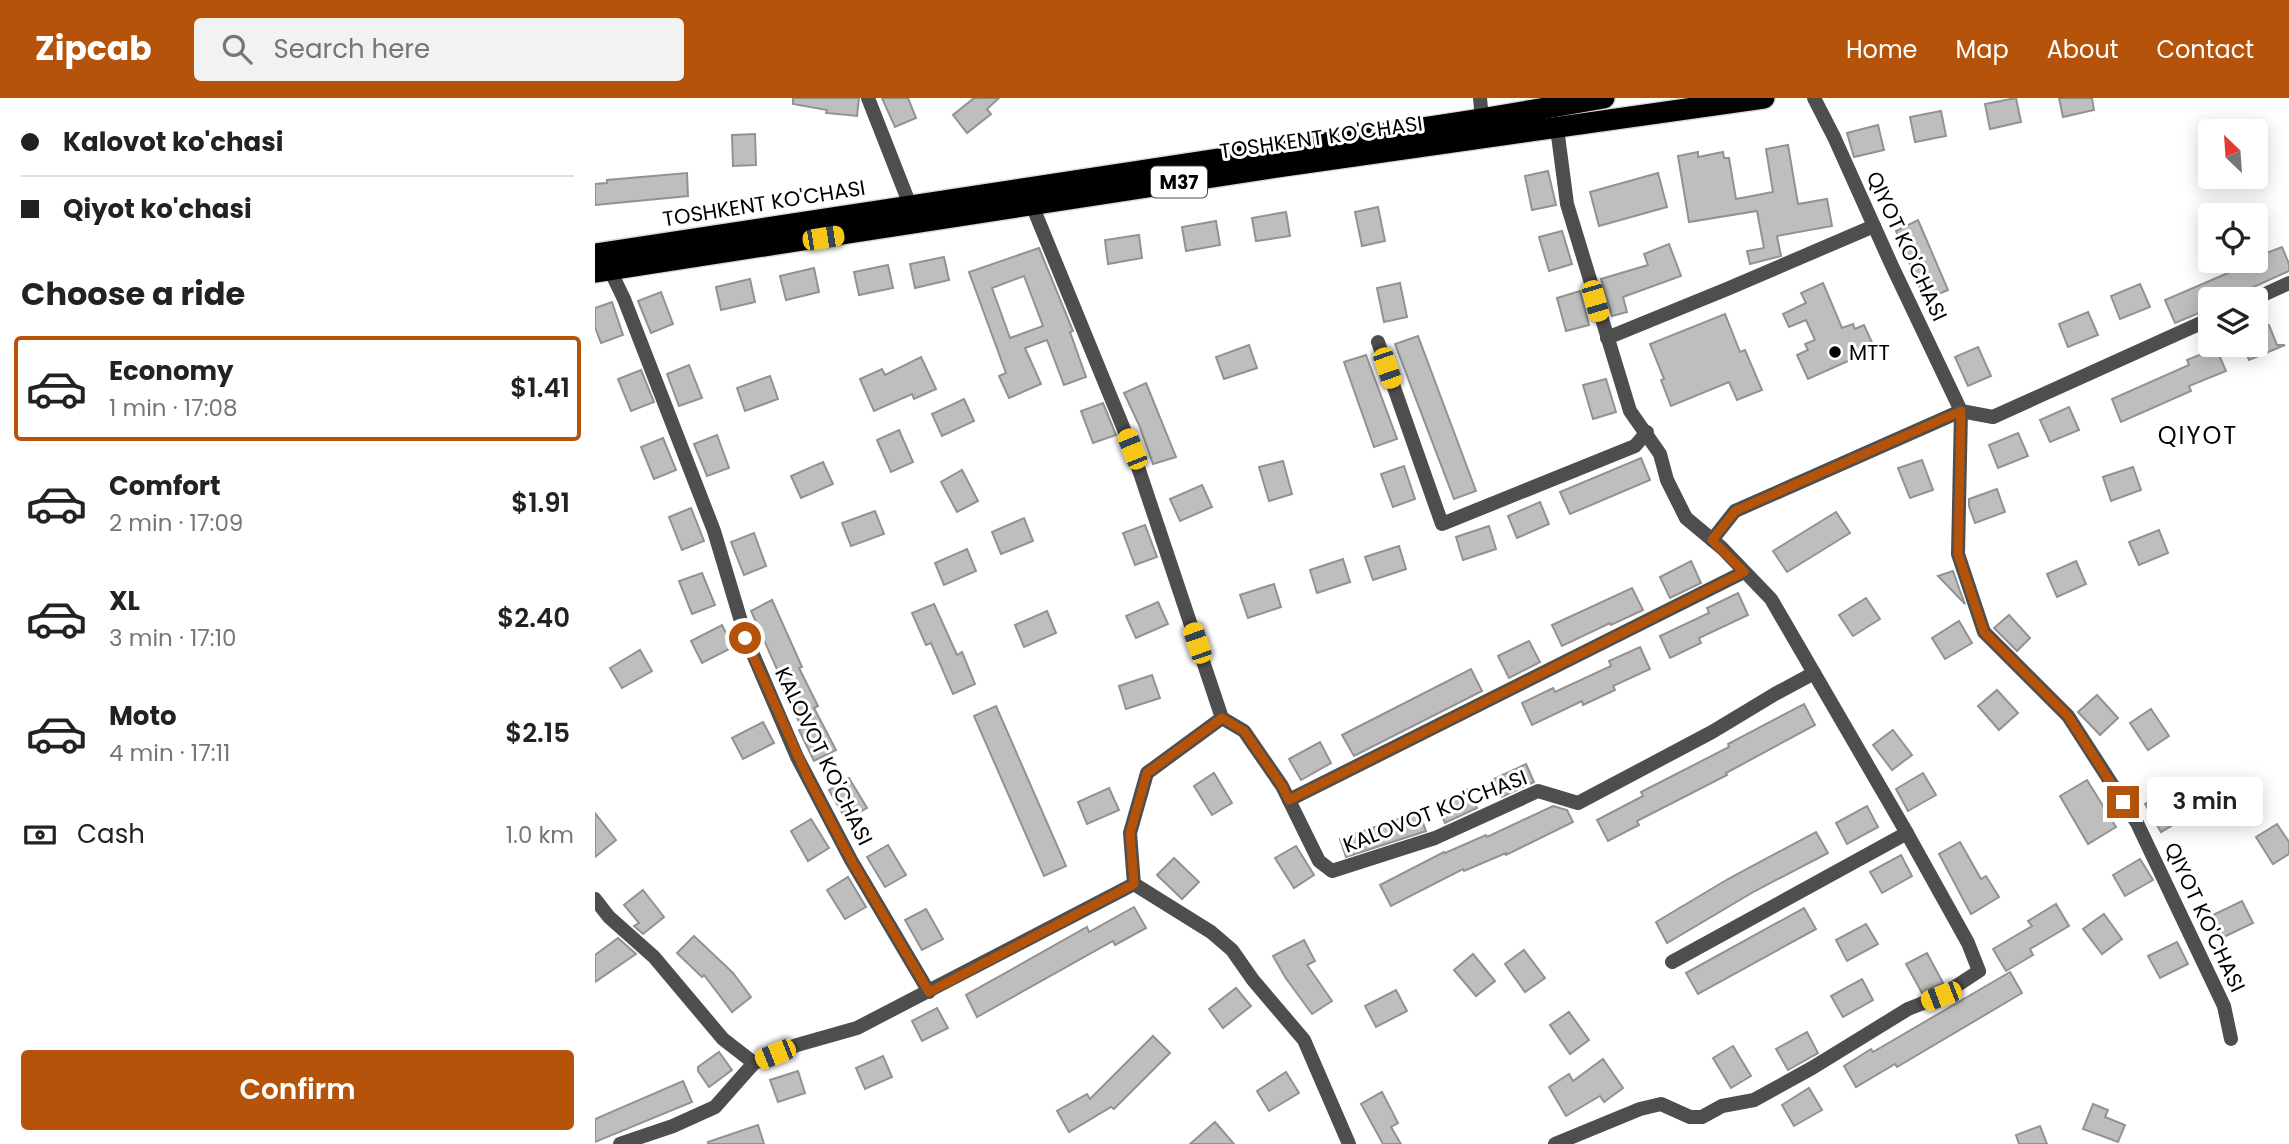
<!DOCTYPE html>
<html lang="en">
<head>
<meta charset="utf-8">
<style>
	body { margin:0; font-family:Poppins,sans-serif; background:#f2f2f2; color:#222; height:100vh; display:flex; flex-direction:column; font-size:26px; white-space:nowrap }
	* { box-sizing:border-box; margin:0 }
	p { font-size:23px; color:#767676 }
	.icon { flex:none; width:38px; height:38px; fill:none; stroke:currentColor; stroke-width:2; stroke-linecap:round; stroke-linejoin:round }
	.map { position:relative; flex:1; overflow:hidden }
	.details { display:flex; flex-direction:column; background:#fff; width:595px }
	.details>* { flex:none }
	.banner { display:grid; align-content:center; height:154px; padding:0 21px; background:#fff }
	.needle { width:46px; rotate:335deg }
	.buttons { position:absolute; left:1603px; top:21px; display:grid; gap:14px }
	.buttons a { display:grid; place-items:center; width:70px; height:70px; border-radius:7px; background:#fff; box-shadow:0 4px 18px #0003; font-size:35px }
	.end { position:absolute; width:32px; height:32px; margin:-16px; border:9px solid #b45309; background:#fff; box-shadow:0 0 0 4px #fff }
	.from { border-radius:50% }
	.bubble { position:absolute; height:49px; border-radius:7px; background:#fff; box-shadow:0 4px 18px #0003; font-size:23px; font-weight:600; line-height:49px; text-align:center }
	.car { position:absolute; width:21px; height:42px; margin:-21px -10px; border-radius:9px; box-shadow:0 0 5px 2px #0007; background:linear-gradient(#f5c518 24%,#345 0 40%,#f5c518 0 76%,#345 0 86%,#f5c518 0) }
	.banner b { display:flex; align-items:center; gap:24px; height:66px; font-size:26px }
	.banner b+b { border-top:2px solid #e0e0e0 }
	.banner i { width:18px; height:18px; background:#222 }
	ul { padding:0; list-style:none }
	li { display:flex; align-items:center; gap:21px; height:105px; margin:0 14px 10px; padding:0 7px; border:4px solid transparent; border-radius:7px }
	li div { flex:1 }
	li b { display:block; font-size:26px }
	li em { font-style:normal; font-weight:600 }
	li.on { border-color:#b45309 }
	li>.icon { width:63px; height:63px; stroke-width:1.5 }
	h2 { padding:0 21px; font-size:32px; line-height:84px }
	.pay { display:flex; align-items:center; gap:18px; height:77px; padding:0 21px; font-size:26px }
	.pay p { margin-inline-start:auto }
	.button { display:flex; gap:14px; margin-top:auto; padding:14px 21px }
	.button a { flex:1; height:80px; border-radius:7px; background:#b45309; color:#fff; font-size:28px; font-weight:600; line-height:80px; text-align:center }
	header { display:flex; align-items:center; gap:42px; box-sizing:border-box; height:98px; padding:0 35px; background:#b45309; color:#fff }
	header strong { font-size:33px }
	nav { display:flex; gap:38px; margin-inline-start:auto; font-size:24px }
	.search { width:490px; height:63px; background:#f2f2f2; display:flex; align-items:center; gap:18px; box-sizing:border-box; padding:0 24px; border-radius:7px; color:#767676; font-size:26px }
	main { display:flex; flex:1; min-height:0 }
	.map>svg:first-child { display:block }
	.building { fill:#bebebe; stroke:#929292; stroke-width:2; fill-rule:evenodd }
	.lines { fill:none; stroke-linecap:round; stroke-linejoin:round }
	.highway-casing { stroke:#dbdbdb; stroke-width:24 }
	.minor { stroke:#4e4e4e; stroke-width:14 }
	.highway { stroke:#000; stroke-width:21 }
	.route { stroke:#b45309; stroke-width:9 }
	.poi-dot { fill:#000; stroke:#fff; stroke-width:2.5 }
	.labels { text-anchor:middle; dominant-baseline:central; stroke-width:6; stroke-linejoin:round; paint-order:stroke }
	.shield { fill:#fff; stroke:#4c4c4c; stroke-width:2 }
	.shield-label { font-size:19px; font-weight:bold; fill:#000 }
	.street-label { font-size:21px; fill:#000; stroke:#fff }
	.poi-label { font-size:21px; fill:#000; stroke:#fff; text-anchor:start }
	.quarter-label { font-size:24px; letter-spacing:2px; fill:#000; stroke:#fff }
</style>
</head>
<body>
<header>
<strong>Zipcab</strong>
<div class="search"><svg class="icon" aria-label="search" viewBox="0 0 24 24"><circle cx="10" cy="10" r="6"/><path d="M15 15l6 6"/></svg>Search here</div>
<nav><a>Home</a><a>Map</a><a>About</a><a>Contact</a></nav>
</header>
<main>
<section class="details">
<div class="banner">
<b><i class="from"></i>Kalovot ko'chasi</b>
<b><i></i>Qiyot ko'chasi</b>
</div>
<h2>Choose a ride</h2>
<ul>
<li class="on"><svg class="icon" aria-label="car" viewBox="0 0 24 24"><path d="M5 17H2v-5l4-1 3-4h7l3 4 3 1v5h-3M9 17h6M6 11h13"/><circle cx="7" cy="17" r="2"/><circle cx="17" cy="17" r="2"/></svg><div><b>Economy</b><p>1 min · 17:08</p></div><em>$1.41</em></li>
<li><svg class="icon" aria-label="car" viewBox="0 0 24 24"><path d="M5 17H2v-5l4-1 3-4h7l3 4 3 1v5h-3M9 17h6M6 11h13"/><circle cx="7" cy="17" r="2"/><circle cx="17" cy="17" r="2"/></svg><div><b>Comfort</b><p>2 min · 17:09</p></div><em>$1.91</em></li>
<li><svg class="icon" aria-label="car" viewBox="0 0 24 24"><path d="M5 17H2v-5l4-1 3-4h7l3 4 3 1v5h-3M9 17h6M6 11h13"/><circle cx="7" cy="17" r="2"/><circle cx="17" cy="17" r="2"/></svg><div><b>XL</b><p>3 min · 17:10</p></div><em>$2.40</em></li>
<li><svg class="icon" aria-label="car" viewBox="0 0 24 24"><path d="M5 17H2v-5l4-1 3-4h7l3 4 3 1v5h-3M9 17h6M6 11h13"/><circle cx="7" cy="17" r="2"/><circle cx="17" cy="17" r="2"/></svg><div><b>Moto</b><p>4 min · 17:11</p></div><em>$2.15</em></li>
</ul>
<div class="pay"><svg class="icon" aria-label="cash" viewBox="0 0 24 24"><path d="M3 7h18v10H3z"/><circle cx="12" cy="12" r="2"/></svg>Cash<p>1.0 km</p></div>
<div class="button"><a>Confirm</a></div>
</section>
<div class="map">
<svg width="1694" height="1046" viewBox="0 0 1694 1046">
	<rect width="100%" height="100%" fill="#fff"/>
	<g class="building">
		<path d="M198,0H264L262,18L231,15L232,12L198,6Z"/>
		<path d="M287,0H313L321,20L300,29Z"/>
		<path d="M379,0H404L392,11L396,16L372,35L358,17Z"/>
		<path d="M1421,0L1426,24L1395,31L1390,6Z"/>
		<path d="M1464,0H1497L1499,12L1468,19Z"/>
		<path d="M1346,13L1351,38L1320,44L1315,19Z"/>
		<path d="M1283,27L1289,52L1259,59L1252,35Z"/>
		<path d="M160,36L161,67L138,68L137,37Z"/>
		<path d="M1193,47L1203,106L1232,101L1237,128L1182,138L1186,158L1155,166L1152,153L1169,150L1162,113L1094,124L1083,58L1103,54V59L1128,54L1129,60H1134L1141,101L1178,94L1171,51Z"/>
		<path d="M953,73L961,107L937,112L930,78Z"/>
		<path d="M92,75L93,98L0,107V86L12,85V82Z"/>
		<path d="M1063,75L1072,109L1004,128L995,94Z"/>
		<path d="M783,109L790,143L767,148L760,114Z"/>
		<path d="M691,114L695,138L661,143L657,120Z"/>
		<path d="M1323,122L1353,192L1330,202L1301,133Z"/>
		<path d="M621,123L625,147L591,153L587,129Z"/>
		<path d="M967,133L977,166L954,173L944,139Z"/>
		<path d="M544,137L547,160L513,166L510,142Z"/>
		<path d="M1074,146L1086,178L1028,199L1032,214L1017,218L1006,181L1053,167L1049,156Z"/>
		<path d="M1687,149L1694,166V173L1632,201H1604L1609,213L1580,225L1570,202L1661,163V159Z"/>
		<path d="M444,150L478,233L475,234L491,279L469,287L452,242L430,250L446,286L414,300L404,278L411,275L374,174ZM429,178L448,228L415,240L397,190Z"/>
		<path d="M349,159L354,182L320,190L315,166Z"/>
		<path d="M293,167L298,190L264,197L259,174Z"/>
		<path d="M219,170L224,194L191,202L185,178Z"/>
		<path d="M155,181L160,204L126,212L121,189Z"/>
		<path d="M805,185L812,219L789,224L782,190Z"/>
		<path d="M1228,185L1247,230L1258,226L1260,231L1269,227L1280,251L1213,281L1202,257L1213,252L1210,246L1220,242L1211,222L1194,229L1188,216L1211,205L1206,195Z"/>
		<path d="M1545,186L1555,209L1525,221L1516,198Z"/>
		<path d="M985,193L994,227L971,233L962,200Z"/>
		<path d="M66,194L78,226L56,235L43,203Z"/>
		<path d="M17,204L28,237L6,245L0,229V210Z"/>
		<path d="M1493,214L1503,237L1473,249L1464,226Z"/>
		<path d="M1130,216L1145,254L1150,252L1167,292L1142,302L1134,284L1076,308L1066,282L1069,281L1055,246Z"/>
		<path d="M1674,227L1682,247H1690L1654,262L1648,247H1661V232Z"/>
		<path d="M823,238L881,393L859,401L800,246Z"/>
		<path d="M654,247L662,270L629,281L621,259Z"/>
		<path d="M1383,249L1396,278L1373,288L1360,259Z"/>
		<path d="M1621,250L1631,273L1594,288L1596,293L1526,324L1517,301L1594,267L1592,262Z"/>
		<path d="M771,257L802,341L779,349L749,264Z"/>
		<path d="M326,259L341,291L319,301L317,296L279,313L265,281L287,271L290,277Z"/>
		<path d="M94,267L107,300L84,308L72,276Z"/>
		<path d="M46,272L59,304L36,313L23,281Z"/>
		<path d="M175,278L183,301L150,313L142,290Z"/>
		<path d="M1011,281L1021,314L998,321L988,287Z"/>
		<path d="M551,285L581,359L558,366L544,327L529,295Z"/>
		<path d="M369,301L379,323L347,338L337,316Z"/>
		<path d="M508,305L521,337L498,345L486,313Z"/>
		<path d="M1474,309L1484,332L1455,344L1445,322Z"/>
		<path d="M304,332L318,364L296,374L282,342Z"/>
		<path d="M1423,335L1433,358L1403,370L1394,347Z"/>
		<path d="M122,337L134,370L112,378L99,346Z"/>
		<path d="M68,340L81,372L59,381L46,349Z"/>
		<path d="M1046,360L1055,382L975,416L965,394Z"/>
		<path d="M1327,362L1338,392L1315,400L1303,370Z"/>
		<path d="M688,363L697,396L674,403L664,369Z"/>
		<path d="M228,364L238,386L206,400L196,378Z"/>
		<path d="M809,368L820,401L798,409L786,376Z"/>
		<path d="M1538,369L1546,392L1516,403L1508,379Z"/>
		<path d="M367,372L383,403L362,414L346,384Z"/>
		<path d="M607,387L617,409L585,423L575,401Z"/>
		<path d="M1402,391L1410,414L1380,425L1374,408V401Z"/>
		<path d="M945,404L954,426L922,440L913,418Z"/>
		<path d="M96,410L109,443L87,452L74,419Z"/>
		<path d="M280,413L289,436L256,448L247,425Z"/>
		<path d="M1241,414L1255,435L1192,474L1178,453Z"/>
		<path d="M429,420L438,443L406,456L397,434Z"/>
		<path d="M550,427L562,459L540,467L528,435Z"/>
		<path d="M894,428L901,451L868,462L861,439Z"/>
		<path d="M1564,432L1573,455L1544,467L1534,444Z"/>
		<path d="M159,435L171,468L149,477L136,444Z"/>
		<path d="M804,448L811,471L778,482L770,459Z"/>
		<path d="M372,451L381,473L349,487L340,465Z"/>
		<path d="M748,461L755,484L722,495L715,472Z"/>
		<path d="M1096,463L1106,485L1075,500L1065,479Z"/>
		<path d="M1481,463L1491,486L1462,499L1452,476Z"/>
		<path d="M1358,473L1365,493L1370,506L1343,478Z"/>
		<path d="M107,475L120,507L97,516L84,483Z"/>
		<path d="M679,486L686,509L653,520L645,497Z"/>
		<path d="M1037,490L1048,512L1016,527L1015,525L967,548L957,527Z"/>
		<path d="M1143,495L1153,517L1104,540L1106,545L1075,560L1065,538L1114,515L1112,510Z"/>
		<path d="M1271,500L1285,521L1258,538L1244,517Z"/>
		<path d="M177,502L207,569L204,570L223,608L219,610L241,652L219,663L204,632L207,630L187,588L189,587L156,513Z"/>
		<path d="M563,504L573,526L541,540L531,518Z"/>
		<path d="M339,506L362,557L367,554L380,586L358,596L336,545L331,547L317,515Z"/>
		<path d="M452,513L461,535L429,549L420,527Z"/>
		<path d="M1414,517L1435,540L1422,553L1399,530Z"/>
		<path d="M1364,523L1377,545L1350,561L1337,540Z"/>
		<path d="M127,527L138,549L107,565L96,543Z"/>
		<path d="M934,543L945,564L914,580L903,558Z"/>
		<path d="M1045,549L1055,571L1018,588L1020,592L988,607L987,603L937,627L927,605L958,590L960,594L1016,568L1014,563Z"/>
		<path d="M45,552L57,573L27,590L15,570Z"/>
		<path d="M876,571L887,593L759,658L747,637Z"/>
		<path d="M557,577L565,600L531,611L524,588Z"/>
		<path d="M1402,592L1423,615L1404,632L1383,608Z"/>
		<path d="M1502,597L1523,620L1505,637L1483,614Z"/>
		<path d="M1209,606L1220,627L1131,675L1132,677L1042,723L1044,727L1013,743L1002,722L1048,698L1046,694L1134,649L1133,646Z"/>
		<path d="M401,608L471,768L449,778L379,618Z"/>
		<path d="M1556,611L1574,638L1553,652L1535,625Z"/>
		<path d="M168,624L179,645L148,661L137,640Z"/>
		<path d="M1298,632L1317,657L1297,672L1278,647Z"/>
		<path d="M725,644L736,665L706,682L694,661Z"/>
		<path d="M931,666L939,684L907,699L899,681Z"/>
		<path d="M619,675L637,705L617,717L599,688Z"/>
		<path d="M1328,675L1341,697L1313,713L1301,691Z"/>
		<path d="M254,680L272,710L251,722L234,692Z"/>
		<path d="M1492,682L1521,729L1493,746L1465,698Z"/>
		<path d="M514,690L524,712L492,726L483,704Z"/>
		<path d="M873,691L882,710L850,725L842,706Z"/>
		<path d="M1572,694L1588,721L1566,734L1550,706Z"/>
		<path d="M958,708L972,712L978,724L911,757V755L869,773L868,771L796,808L785,787L849,754L850,755L891,737L892,739Z"/>
		<path d="M1272,708L1283,729L1252,746L1241,725Z"/>
		<path d="M824,714L831,733L751,759L745,741Z"/>
		<path d="M0,715L21,742L0,759Z"/>
		<path d="M216,721L234,750L213,763L196,733Z"/>
		<path d="M1682,726L1694,744V756L1678,766L1661,739Z"/>
		<path d="M1221,734L1233,755L1160,793L1072,845L1061,824L1133,781Z"/>
		<path d="M1365,744L1386,781L1391,778L1404,799L1376,816L1344,756Z"/>
		<path d="M293,747L311,777L290,789L272,759Z"/>
		<path d="M701,748L719,777L699,790L680,760Z"/>
		<path d="M1306,757L1317,778L1287,795L1275,774Z"/>
		<path d="M579,760L604,784L587,801L562,777Z"/>
		<path d="M1545,761L1558,782L1530,798L1518,777Z"/>
		<path d="M253,779L271,809L250,821L232,792Z"/>
		<path d="M48,792L69,819L48,836L39,828L44,825L29,807Z"/>
		<path d="M1647,803L1658,825L1629,839L1618,817Z"/>
		<path d="M1461,806L1474,828L1435,851L1438,857L1411,873L1398,851L1437,828L1433,823Z"/>
		<path d="M539,809L551,830L520,847L518,843L382,919L371,897L492,829L494,834Z"/>
		<path d="M1209,810L1221,831L1103,896L1091,875Z"/>
		<path d="M331,811L348,841L327,852L310,822Z"/>
		<path d="M1509,816L1527,841L1507,856L1488,831Z"/>
		<path d="M1271,826L1283,846L1252,863L1241,842Z"/>
		<path d="M99,838L138,875L156,899L137,914L109,877L107,879L82,855Z"/>
		<path d="M23,840L41,856L0,884V857Z"/>
		<path d="M709,842L720,863L712,867L737,903L717,916L690,879L678,858Z"/>
		<path d="M1582,844L1593,866L1565,880L1553,858Z"/>
		<path d="M929,852L950,880L930,894L910,866Z"/>
		<path d="M1332,855L1348,885L1327,895L1311,866Z"/>
		<path d="M878,856L900,883L881,898L859,872Z"/>
		<path d="M1415,874L1427,895L1302,969L1300,966L1261,989L1249,968L1276,951L1278,954Z"/>
		<path d="M1267,881L1278,902L1248,919L1236,898Z"/>
		<path d="M641,890L656,908L628,930L614,911Z"/>
		<path d="M801,892L812,913L781,929L770,908Z"/>
		<path d="M342,910L353,930L327,943L317,923Z"/>
		<path d="M974,914L994,942L975,956L955,927Z"/>
		<path d="M1212,934L1223,955L1193,972L1181,951Z"/>
		<path d="M558,938L575,955L519,1011L516,1009L474,1034L462,1013L492,996L495,1001Z"/>
		<path d="M1138,948L1156,978L1136,990L1118,960Z"/>
		<path d="M124,954L137,972L114,989L103,973V969Z"/>
		<path d="M288,958L297,979L270,991L261,970Z"/>
		<path d="M1008,961L1028,990L1009,1004L1005,998L971,1018L954,989L974,976L978,983Z"/>
		<path d="M203,973L210,995L183,1004L175,982Z"/>
		<path d="M691,974L704,995L674,1013L662,993Z"/>
		<path d="M88,983L97,1004L0,1044V1021Z"/>
		<path d="M1214,990L1227,1012L1199,1028L1187,1007Z"/>
		<path d="M787,994L803,1025L796,1029L806,1046H788L766,1006Z"/>
		<path d="M1498,1006L1513,1012L1510,1019L1530,1027L1523,1044L1488,1031Z"/>
		<path d="M620,1024L639,1046H595Z"/>
		<path d="M163,1027L169,1046H113V1044Z"/>
		<path d="M1445,1028L1452,1046H1424L1421,1037Z"/>
	</g>
	<g class="lines">
		<g class="highway-casing">
			<g id="highway">
				<path d="M0,156L887,21L1009,0"/>
				<path d="M0,174L682,69L1169,0"/>
			</g>
		</g>
		<g class="minor">
			<path d="M273,0L315,107"/>
			<path d="M885,0L887,21"/>
			<path d="M1219,0L1239,39L1297,168L1366,313L1398,319L1615,221"/>
			<path d="M15,172L29,201L119,433L151,540L202,659L256,762L334,894"/>
			<path d="M1659,201L1694,185"/>
			<path d="M1012,240L1132,191L1279,128"/>
			<path d="M783,244L847,426L1040,348L1052,334"/>
			<path d="M1117,442L1140,413L1366,313L1363,456L1389,534L1473,618L1542,725L1629,908L1636,941"/>
			<path d="M627,620L649,633L687,688L724,763L737,773L840,740L943,693L983,705L1117,634L1180,596L1219,575"/>
			<path d="M694,702L1149,474"/>
			<path d="M539,786L616,834L637,852L658,882L709,942L754,1046"/>
			<path d="M0,801L14,819L59,859L128,941L159,965"/>
			<path d="M1077,864L1312,735"/>
			<path d="M25,1046L78,1028L120,1009L159,965L202,947L262,930L539,786L535,735L552,675L627,620L537,351L437,107"/>
			<path d="M960,1046L1045,1011L1066,1006L1095,1019H1107L1127,1008L1159,1002L1217,970L1313,911L1346,898L1384,873L1373,845L1309,730L1176,501L1127,450L1091,420L1072,382L1065,356L1035,313L972,106L962,30"/>
		</g>
		<use href="#highway" class="highway"/>
	</g>
	<g class="lines">
		<path class="route" d="M150,540L213,680L256,762L334,894L539,786L535,735L552,675L627,620L649,633L687,688L694,702L1149,474L1117,442L1140,413L1366,313L1363,456L1389,534L1473,618L1528,704"/>
	</g>
	<circle class="poi-dot" cx="1240" cy="254" r="7"/>
	<g class="labels">
		<rect class="shield" x="556" y="68.5" width="56" height="31" rx="5"/>
		<g class="shield-label">
			<text x="584" y="84">M37</text>
		</g>
		<g class="street-label">
			<text transform="translate(726 39) rotate(-8)">TOSHKENT KO'CHASI</text>
			<text transform="translate(169 105) rotate(-9)">TOSHKENT KO'CHASI</text>
			<text transform="translate(1312 148) rotate(65)">QIYOT KO'CHASI</text>
			<text transform="translate(229 658) rotate(64)">KALOVOT KO'CHASI</text>
			<text transform="translate(840 713) rotate(-21)">KALOVOT KO'CHASI</text>
			<text transform="translate(1610 819) rotate(65)">QIYOT KO'CHASI</text>
		</g>
		<g class="poi-label">
			<text x="1254" y="254">MTT</text>
		</g>
		<g class="quarter-label">
			<text x="1603" y="337">QIYOT</text>
		</g>
	</g>
</svg>
<div class="buttons">
<a><svg class="needle" viewBox="-14 -14 28 28"><path d="M0-13l5 13h-10z" fill="#e53935"/><path d="M0 13l5-13h-10z" fill="#767676"/></svg></a>
<a><svg class="icon" aria-label="locate" viewBox="0 0 24 24"><circle cx="12" cy="12" r="6"/><path d="M12 2v4M12 18v4M2 12h4M18 12h4"/></svg></a>
<a><svg class="icon" aria-label="layers" viewBox="0 0 24 24"><path d="M12 4l9 5-9 5-9-5zM3 14l9 5 9-5"/></svg></a>
</div>
<i class="end from" style="left:150px;top:540px"></i>
<i class="end" style="left:1528px;top:704px"></i>
<div class="bubble" style="left:1552px;top:679px;width:116px">3 min</div>
<i class="car" style="left:228px;top:140px;rotate:81deg"></i>
<i class="car" style="left:1000px;top:203px;rotate:164deg"></i>
<i class="car" style="left:792px;top:270px;rotate:161deg"></i>
<i class="car" style="left:537px;top:351px;rotate:338deg"></i>
<i class="car" style="left:602px;top:545px;rotate:341deg"></i>
<i class="car" style="left:1346px;top:898px;rotate:249deg"></i>
<i class="car" style="left:180px;top:956px;rotate:248deg"></i>
</div>
</main>
</body>
</html>
